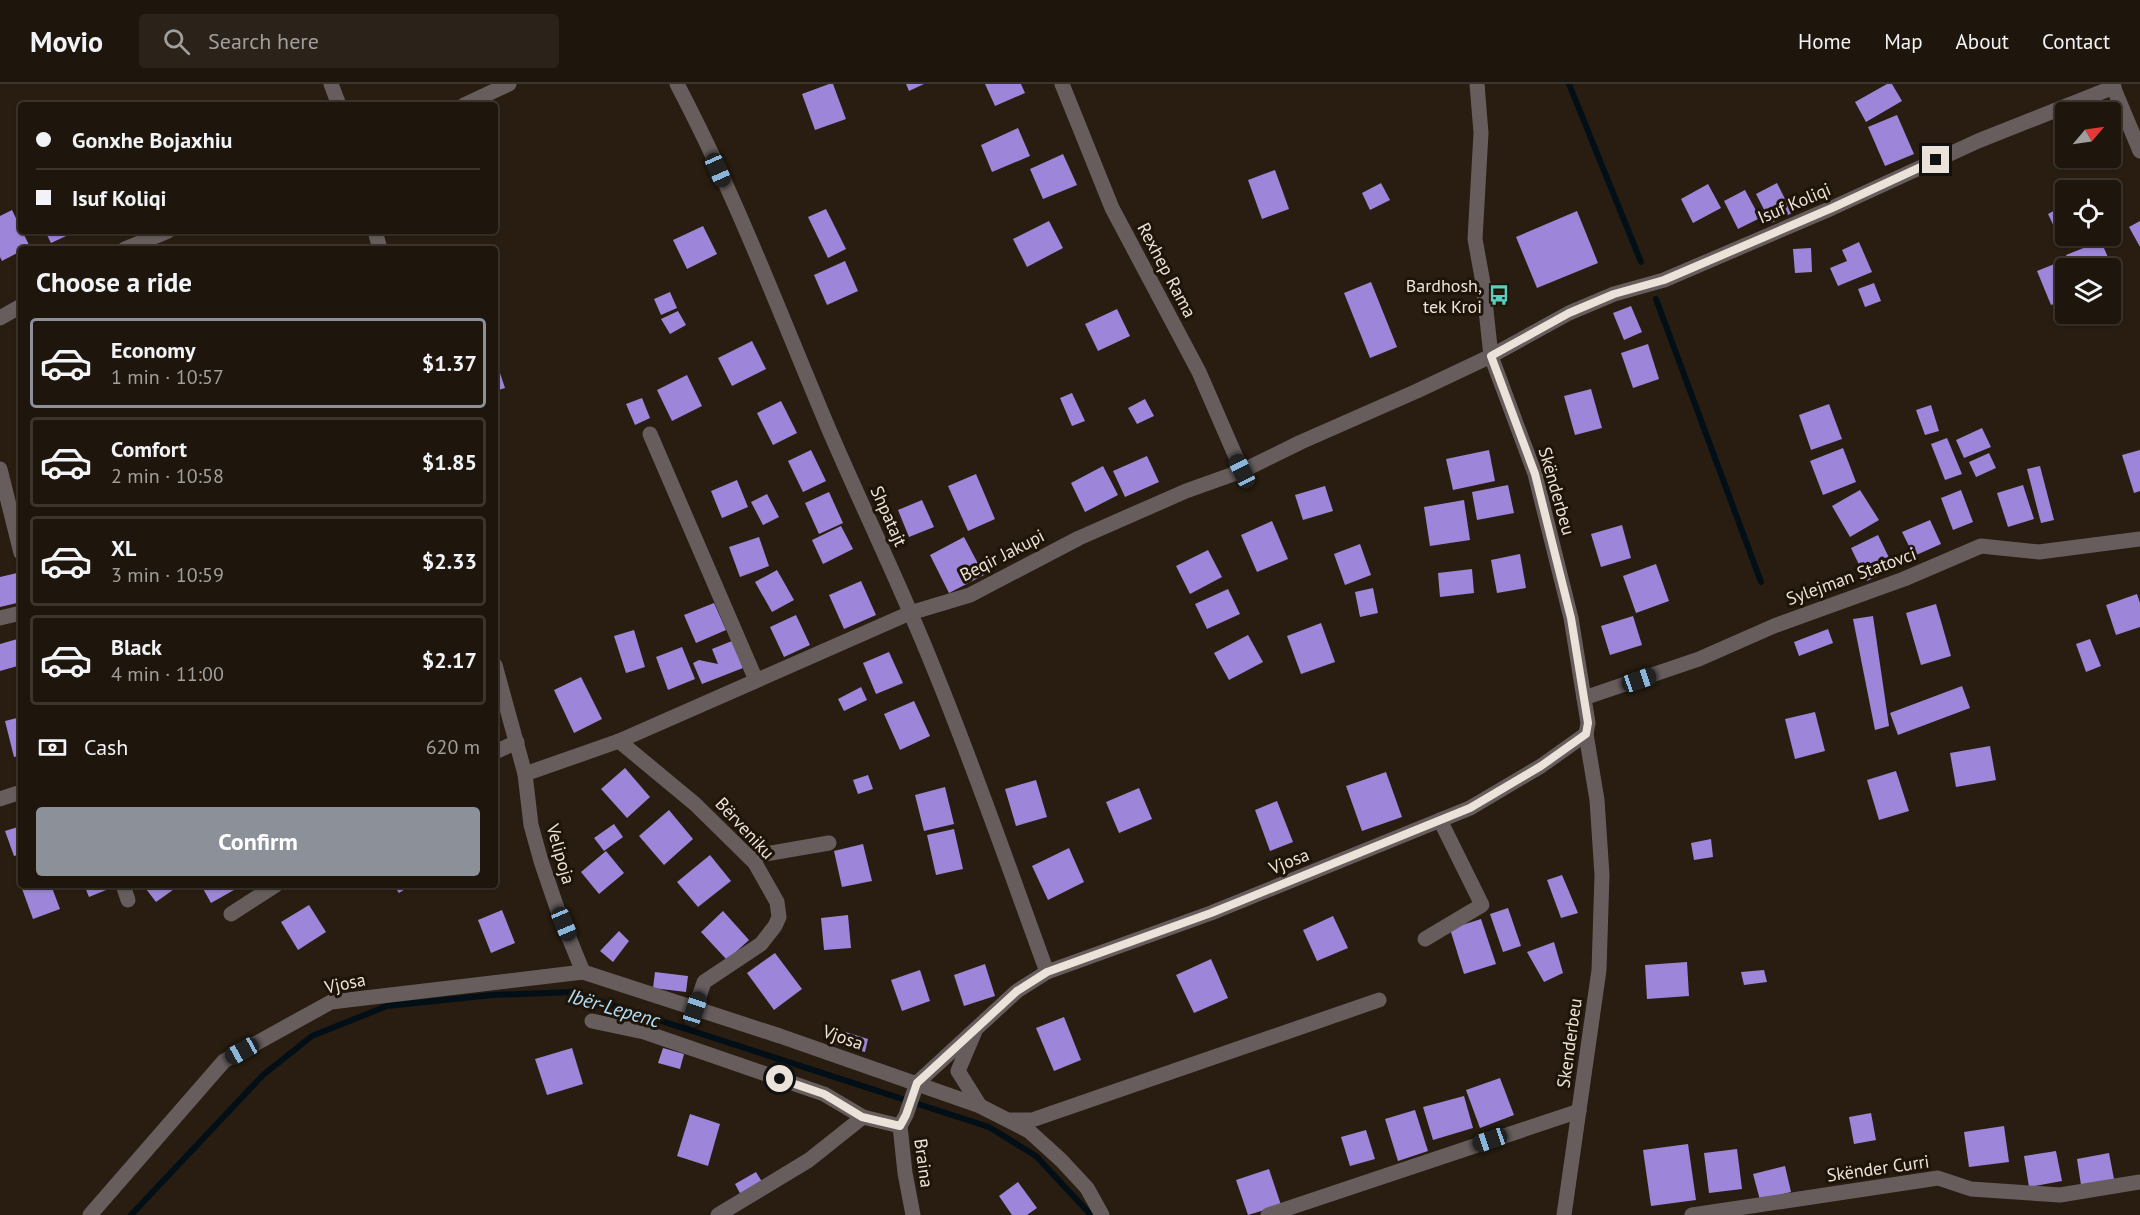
<!DOCTYPE html>
<html lang="en">
<head>
<meta charset="utf-8">
<style>
	body { margin:0; font-family:"PT Sans",sans-serif; background:#2b231a; color:#f1f3f6; height:100vh; display:flex; flex-direction:column; font-size:22px; white-space:nowrap }
	* { box-sizing:border-box; margin:0 }
	p { font-size:20px; color:#a19f9d }
	.icon { flex:none; width:33px; height:33px; fill:none; stroke:currentColor; stroke-width:2; stroke-linecap:round; stroke-linejoin:round }
	.map { position:relative; flex:1; overflow:hidden }
	.panel { position:absolute; left:18px; top:162px; width:480px; height:642px; display:flex; flex-direction:column; background:#1e160c; border-radius:6px; box-shadow:0 2px 4px #0004,0 0 0 2px #3c352d }
	.panel>* { flex:none }
	.guide { position:absolute; left:18px; top:18px; width:480px; height:132px; border-radius:6px; box-shadow:0 2px 4px #0004,0 0 0 2px #3c352d; display:grid; align-content:center; height:132px; padding:0 18px; background:#1e160c }
	.needle { width:39px; rotate:61deg }
	.buttons { position:absolute; left:2055px; top:18px; display:grid; gap:12px }
	.buttons a { display:grid; place-items:center; width:66px; height:66px; border-radius:6px; background:#1e160c; box-shadow:0 2px 4px #0004,0 0 0 2px #3c352d; font-size:30px }
	.end { position:absolute; width:27px; height:27px; margin:-14px; border:8px solid #ebe3da; background:#111; box-shadow:0 0 0 3px #111 }
	.from { border-radius:50% }
	.car { position:absolute; width:18px; height:36px; margin:-18px -9px; border-radius:8px; box-shadow:0 0 4px 2px #0007; background:linear-gradient(#222 24%,#8ab4d8 0 40%,#222 0 76%,#8ab4d8 0 86%,#222 0) }
	.guide b { display:flex; align-items:center; gap:21px; height:57px; font-size:22px }
	.guide b+b { border-top:2px solid #3c352d }
	.guide i { width:15px; height:15px; background:#f1f3f6 }
	ul { padding:0; list-style:none }
	li { display:flex; align-items:center; gap:18px; height:90px; margin:0 12px 9px; padding:0 6px; border:3px solid #3c352d; border-radius:6px }
	li div { flex:1 }
	li b { display:block; font-size:22px }
	li em { font-style:normal; font-weight:800 }
	li.on { border-color:#8c9099 }
	li>.icon { width:54px; height:54px; stroke-width:1.5 }
	h2 { padding:0 18px; font-size:27px; line-height:72px }
	.pay { display:flex; align-items:center; gap:15px; height:66px; padding:0 18px; font-size:22px }
	.pay p { margin-inline-start:auto }
	.button { display:flex; gap:12px; margin-top:auto; padding:12px 18px }
	.button a { flex:1; height:69px; border-radius:6px; background:#8c9099; color:#fff; font-size:24px; font-weight:800; line-height:69px; text-align:center }
	header { display:flex; align-items:center; gap:36px; box-sizing:border-box; height:84px; padding:0 30px; background:#1e160c; border-bottom:2px solid #3c352d }
	header strong { font-size:28px }
	nav { display:flex; gap:33px; margin-inline-start:auto; font-size:21px }
	.search { width:420px; height:54px; background:#2b231a; display:flex; align-items:center; gap:15px; box-sizing:border-box; padding:0 21px; border-radius:6px; color:#a19f9d; font-size:22px }
	.map>svg:first-child { display:block }
	.lines { fill:none; stroke-linecap:round; stroke-linejoin:round }
	.stream { stroke:#030f17; stroke-width:6 }
	.building { fill:#9d86da }
	.street { stroke:#675d5d; stroke-width:15 }
	.route { stroke:#ebe3da; stroke-width:8 }
	.labels { text-anchor:middle; dominant-baseline:central; stroke-width:6; stroke-linejoin:round; paint-order:stroke }
	.street-label { font-size:18px; fill:#ebe3da; stroke:#1e1407 }
	.poi-label { font-size:18px; fill:#ebe3da; stroke:#1e1407; text-anchor:end }
	.water-label { font-size:20px; font-style:italic; fill:#b2e0fc; stroke:#1e1407 }
</style>
</head>
<body>
<header>
<strong>Movio</strong>
<div class="search"><svg class="icon" aria-label="search" viewBox="0 0 24 24"><circle cx="10" cy="10" r="6"/><path d="M15 15l6 6"/></svg>Search here</div>
<nav><a>Home</a><a>Map</a><a>About</a><a>Contact</a></nav>
</header>
<div class="map">
<svg width="2140" height="1131" viewBox="0 0 2140 1131">
	<rect width="100%" height="100%" fill="#281d10"/>
	<g class="lines">
		<g class="stream">
			<path d="M1569,0L1641,178"/>
			<path d="M1656,215L1761,498"/>
			<path d="M131,1131L263,991L312,952L387,922L492,911L572,908L989,1043L1036,1072L1091,1131"/>
		</g>
	</g>
	<g class="building">
		<path d="M829,0H833L846,35L815,46L802,10Z"/>
		<path d="M906,0H924L909,7Z"/>
		<path d="M985,0H1021L1025,9L995,22Z"/>
		<path d="M1887,0H1892L1902,17L1866,38L1855,18Z"/>
		<path d="M1897,31L1914,70L1885,82L1868,43Z"/>
		<path d="M1018,44L1030,72L992,88L981,61Z"/>
		<path d="M1063,70L1077,101L1043,115L1030,85Z"/>
		<path d="M1275,86L1289,125L1262,135L1248,96Z"/>
		<path d="M1381,99L1390,116L1370,126L1362,109Z"/>
		<path d="M1777,99L1792,129L1771,139L1756,110Z"/>
		<path d="M1708,100L1721,124L1693,139L1681,115Z"/>
		<path d="M1745,106L1760,134L1738,145L1724,117Z"/>
		<path d="M2059,124L2066,137V147L2058,151L2048,130Z"/>
		<path d="M826,125L846,165L828,174L808,133Z"/>
		<path d="M12,126L30,163L21,165V167L2,177L0,173V132Z"/>
		<path d="M1577,127L1598,179L1537,204L1516,153Z"/>
		<path d="M1049,137L1063,164L1027,183L1013,155Z"/>
		<path d="M2140,137V163L2129,143Z"/>
		<path d="M703,142L717,170L687,185L673,156Z"/>
		<path d="M45,147H77L51,159Z"/>
		<path d="M2101,157L2116,192L2110,194V184H2071L2066,171Z"/>
		<path d="M1859,158L1872,188L1838,202L1830,184L1847,177L1842,166Z"/>
		<path d="M1811,164L1812,188L1795,189L1793,165Z"/>
		<path d="M845,177L858,207L827,221L814,191Z"/>
		<path d="M2062,177L2066,186V215L2051,221L2037,187Z"/>
		<path d="M1371,198L1397,263L1370,274L1344,209Z"/>
		<path d="M1874,199L1881,217L1865,223L1858,205Z"/>
		<path d="M670,208L677,224L661,231L654,215Z"/>
		<path d="M1631,222L1642,248L1624,256L1613,229Z"/>
		<path d="M1117,225L1130,252L1098,267L1085,240Z"/>
		<path d="M678,227L686,241L670,250L661,235Z"/>
		<path d="M752,257L766,285L732,302L718,274Z"/>
		<path d="M1648,260L1659,295L1633,304L1621,269Z"/>
		<path d="M495,274L505,304L495,307Z"/>
		<path d="M687,291L702,322L672,337L657,306Z"/>
		<path d="M1591,305L1602,344L1575,351L1564,312Z"/>
		<path d="M1072,309L1085,337L1072,342L1060,314Z"/>
		<path d="M642,314L650,334L635,341L626,320Z"/>
		<path d="M1145,315L1154,332L1137,340L1128,324Z"/>
		<path d="M781,317L797,349L773,361L757,329Z"/>
		<path d="M1829,320L1842,355L1811,366L1799,331Z"/>
		<path d="M1931,321L1939,347L1925,351L1916,326Z"/>
		<path d="M1982,344L1991,363L1964,374L1956,356Z"/>
		<path d="M1947,354L1962,390L1945,396L1931,360Z"/>
		<path d="M1843,364L1856,398L1823,411L1810,377Z"/>
		<path d="M811,366L826,397L803,408L788,377Z"/>
		<path d="M1489,366L1495,397L1453,406L1446,375Z"/>
		<path d="M2140,366V407L2134,409L2122,371Z"/>
		<path d="M1989,369L1996,384L1976,393L1969,378Z"/>
		<path d="M1147,372L1159,398L1125,413L1113,387Z"/>
		<path d="M1103,382L1118,411L1085,428L1071,399Z"/>
		<path d="M2040,382L2054,436L2041,439L2027,385Z"/>
		<path d="M976,390L995,435L968,447L948,402Z"/>
		<path d="M737,396L748,423L722,434L711,407Z"/>
		<path d="M1508,401L1514,429L1477,436L1472,408Z"/>
		<path d="M2023,401L2034,435L2008,443L1997,409Z"/>
		<path d="M1325,402L1333,427L1303,436L1295,411Z"/>
		<path d="M1860,406L1879,436L1850,453L1832,422Z"/>
		<path d="M1961,406L1973,438L1953,446L1941,414Z"/>
		<path d="M829,408L843,439L819,450L805,419Z"/>
		<path d="M767,410L779,433L763,441L751,418Z"/>
		<path d="M922,416L934,443L909,453L898,426Z"/>
		<path d="M1464,416L1470,456L1430,462L1424,423Z"/>
		<path d="M1930,436L1941,460L1914,472L1902,448Z"/>
		<path d="M1272,437L1288,475L1257,488L1241,451Z"/>
		<path d="M1622,441L1631,474L1601,483L1591,450Z"/>
		<path d="M841,442L853,465L823,480L812,456Z"/>
		<path d="M1878,451L1894,484L1867,497L1851,464Z"/>
		<path d="M759,453L769,482L740,493L729,463Z"/>
		<path d="M964,453L984,491L949,509L930,471Z"/>
		<path d="M1360,460L1371,491L1345,501L1334,470Z"/>
		<path d="M1208,466L1222,493L1190,510L1176,482Z"/>
		<path d="M1520,470L1526,504L1497,509L1491,476Z"/>
		<path d="M1656,480L1669,517L1636,529L1623,492Z"/>
		<path d="M1472,485L1474,509L1440,513L1438,489Z"/>
		<path d="M777,486L794,516L772,528L755,498Z"/>
		<path d="M17,489L21,507V518L0,523V493Z"/>
		<path d="M861,497L876,531L844,545L829,511Z"/>
		<path d="M1373,504L1378,529L1360,533L1355,508Z"/>
		<path d="M1228,505L1240,530L1207,545L1195,520Z"/>
		<path d="M2137,510L2140,519V543L2116,551L2106,521Z"/>
		<path d="M714,519L726,546L696,559L684,531Z"/>
		<path d="M1936,520L1951,572L1921,581L1906,529Z"/>
		<path d="M796,531L810,561L784,573L770,543Z"/>
		<path d="M1633,532L1642,561L1610,571L1601,542Z"/>
		<path d="M1873,532L1889,642L1875,646L1853,535Z"/>
		<path d="M1321,539L1335,578L1301,590L1287,552Z"/>
		<path d="M1828,545L1833,559L1799,572L1794,558Z"/>
		<path d="M634,546L645,583L626,589L614,552Z"/>
		<path d="M1248,551L1263,578L1229,596L1214,569Z"/>
		<path d="M21,554V581L0,587V560Z"/>
		<path d="M2090,555L2101,582L2086,588L2076,560Z"/>
		<path d="M732,557L743,584L702,600L693,579L699,576L718,580L712,565Z"/>
		<path d="M682,563L695,595L668,606L656,573Z"/>
		<path d="M889,568L903,599L876,610L863,579Z"/>
		<path d="M581,593L602,635L574,649L554,606Z"/>
		<path d="M21,594V611H20L16,596Z"/>
		<path d="M1962,602L1970,624L1898,651L1890,629Z"/>
		<path d="M861,603L867,616L844,627L838,615Z"/>
		<path d="M914,617L930,652L900,666L884,630Z"/>
		<path d="M1815,628L1825,667L1795,675L1785,635Z"/>
		<path d="M21,633V671L14,673L5,637Z"/>
		<path d="M1990,662L1996,696L1956,703L1950,669Z"/>
		<path d="M625,684L650,713L627,734L601,705Z"/>
		<path d="M1896,687L1909,727L1879,736L1867,696Z"/>
		<path d="M1386,688L1402,733L1362,747L1346,702Z"/>
		<path d="M868,691L873,705L858,710L853,696Z"/>
		<path d="M1036,696L1047,733L1016,742L1005,705Z"/>
		<path d="M945,703L954,740L924,747L915,711Z"/>
		<path d="M1139,704L1152,735L1119,749L1106,718Z"/>
		<path d="M1277,717L1293,758L1270,767L1255,726Z"/>
		<path d="M669,726L693,755L664,781L639,752Z"/>
		<path d="M614,740L623,753L604,767L594,754Z"/>
		<path d="M21,742V770L14,772L5,747Z"/>
		<path d="M954,745L963,785L936,791L927,751Z"/>
		<path d="M1711,755L1713,773L1694,776L1691,759Z"/>
		<path d="M863,760L872,797L842,803L834,767Z"/>
		<path d="M1069,764L1084,798L1048,816L1032,782Z"/>
		<path d="M606,767L624,789L599,810L581,788Z"/>
		<path d="M710,771L731,797L698,823L677,798Z"/>
		<path d="M1562,791L1578,829L1561,834L1547,796Z"/>
		<path d="M24,801H51L60,825L33,835L21,802Z"/>
		<path d="M84,801H110L111,804L89,813Z"/>
		<path d="M143,801H180L156,818Z"/>
		<path d="M201,801H231L234,806L211,819Z"/>
		<path d="M393,801H412L399,809Z"/>
		<path d="M309,821L326,848L298,866L281,838Z"/>
		<path d="M1508,824L1521,862L1503,868L1490,830Z"/>
		<path d="M502,826L515,859L491,869L478,836Z"/>
		<path d="M723,827L749,856L727,876L701,848Z"/>
		<path d="M848,831L851,864L824,866L821,834Z"/>
		<path d="M1333,832L1348,864L1317,877L1303,846Z"/>
		<path d="M1481,835L1496,880L1464,890L1450,845Z"/>
		<path d="M619,847L629,857L613,878L600,867Z"/>
		<path d="M1554,858L1563,889L1544,898L1527,868Z"/>
		<path d="M775,869L802,905L774,926L747,889Z"/>
		<path d="M1211,875L1228,914L1194,929L1176,891Z"/>
		<path d="M1687,878L1689,912L1647,915L1645,881Z"/>
		<path d="M985,880L995,912L964,922L954,891Z"/>
		<path d="M920,886L930,917L902,927L891,896Z"/>
		<path d="M1764,886L1767,898L1744,901L1741,888Z"/>
		<path d="M655,888L688,892L686,908L653,904Z"/>
		<path d="M1064,933L1081,976L1054,987L1036,944Z"/>
		<path d="M839,946L868,955L865,968L835,960Z"/>
		<path d="M572,964L583,1000L547,1011L535,975Z"/>
		<path d="M663,964L684,970L680,985L658,979Z"/>
		<path d="M1500,994L1514,1031L1480,1044L1466,1006Z"/>
		<path d="M1464,1012L1473,1044L1433,1056L1423,1023Z"/>
		<path d="M1415,1026L1428,1067L1398,1077L1385,1035Z"/>
		<path d="M1871,1029L1876,1056L1854,1060L1849,1033Z"/>
		<path d="M690,1030L720,1040L708,1082L677,1072Z"/>
		<path d="M2004,1042L2009,1078L1969,1083L1964,1048Z"/>
		<path d="M1366,1046L1375,1075L1350,1082L1341,1053Z"/>
		<path d="M1688,1060L1696,1116L1651,1122L1643,1066Z"/>
		<path d="M1737,1065L1742,1105L1709,1109L1704,1069Z"/>
		<path d="M2056,1067L2062,1097L2029,1103L2024,1072Z"/>
		<path d="M2109,1069L2114,1095L2081,1101L2077,1075Z"/>
		<path d="M1785,1082L1791,1108L1760,1116L1753,1090Z"/>
		<path d="M1269,1085L1281,1121L1248,1131L1236,1096Z"/>
		<path d="M756,1088L764,1101L742,1113L735,1100Z"/>
		<path d="M1018,1098L1037,1124L1027,1131H1012L999,1112Z"/>
	</g>
	<g class="lines">
		<g class="street">
			<path d="M331,0L339,21"/>
			<path d="M677,0C735,110 779,227 827,341C862,423 901,502 934,585C975,685 1010,787 1047,888"/>
			<path d="M1062,0L1112,124L1199,288L1242,387"/>
			<path d="M1477,0L1481,49L1475,155L1483,199L1491,272L1535,390L1571,534L1588,639L1586,650L1597,716L1602,791L1599,886L1564,1131"/>
			<path d="M2112,0L2140,67"/>
			<path d="M464,21L509,0"/>
			<path d="M375,147L380,165"/>
			<path d="M125,165L168,147"/>
			<path d="M0,234L21,222"/>
			<path d="M650,350L756,596"/>
			<path d="M0,385L21,469"/>
			<path d="M0,534L21,529"/>
			<path d="M495,581L525,690L531,741L541,777L557,824L583,888"/>
			<path d="M1584,614L1699,575L1774,542L1904,495L1981,462L2039,468L2140,455"/>
			<path d="M619,657L695,720L755,779L777,818L779,833L775,842L761,860L704,898L695,925"/>
			<path d="M495,668L517,658"/>
			<path d="M525,690L619,657L910,529L970,511L1079,454L1186,407L1242,387L1301,358L1417,307L1491,272L1569,229L1614,210L1664,196L1832,124L1978,57L2114,3"/>
			<path d="M0,715L21,708"/>
			<path d="M749,773L829,759"/>
			<path d="M123,801L128,816"/>
			<path d="M231,830L276,801"/>
			<path d="M1425,855L1482,821L1440,736"/>
			<path d="M592,937L644,948L824,1010L863,1033"/>
			<path d="M975,947L958,987L980,1022"/>
			<path d="M1010,1036H1032L1379,916"/>
			<path d="M90,1131L224,977L331,918L583,888L780,952L980,1022L1029,1047L1061,1076L1087,1104L1102,1131"/>
			<path d="M718,1131L809,1076L863,1033L900,1042"/>
			<path d="M913,1131L905,1089L900,1042L906,1031L917,999L1017,907L1047,888L1211,829L1470,724L1541,682L1586,650"/>
			<path d="M1268,1131L1579,1027"/>
			<path d="M1692,1131L1938,1094L1971,1105L2060,1111L2140,1098"/>
		</g>
	</g>
	<g class="lines">
		<path class="route" d="M780,995L824,1010L862,1033L900,1042L906,1031L917,999L1017,907L1047,888L1211,829L1470,724L1541,682L1586,650L1588,639L1571,534L1535,390L1491,272L1569,229L1614,210L1664,196L1832,124L1936,76"/>
	</g>
	<defs>
		<g id="bus-bare" transform="scale(1.62)"><path d="M-5-6H5V4H4V6H2V4H-2V6H-4V4H-5ZM-3.5-4V0h7V-4ZM-3.5 1.2v1.5H-2V1.2ZM2 1.2v1.5H3.5V1.2Z" fill="#58cec0" stroke="#1e1407" stroke-width="2.5" paint-order="stroke"/></g>
	</defs>
	<g fill-rule="evenodd">
		<use href="#bus-bare" x="1499" y="211"/>
	</g>
	<g class="labels">
		<g class="street-label">
			<text transform="translate(1794 119) rotate(-23)">Isuf Koliqi</text>
			<text transform="translate(1167 186) rotate(62)">Rexhep Rama</text>
			<text transform="translate(1557 407) rotate(74)">Skënderbeu</text>
			<text transform="translate(889 432) rotate(66)">Shpatajt</text>
			<text transform="translate(1002 471) rotate(-27)">Beqir Jakupi</text>
			<text transform="translate(1851 492) rotate(-20)">Sylejman Statovci</text>
			<text transform="translate(745 744) rotate(47)">Bërveniku</text>
			<text transform="translate(561 770) rotate(74)">Velipoja</text>
			<text transform="translate(1289 777) rotate(-22)">Vjosa</text>
			<text transform="translate(345 899) rotate(-12)">Vjosa</text>
			<text transform="translate(843 953) rotate(19)">Vjosa</text>
			<text transform="translate(1569 959) rotate(-82)">Skenderbeu</text>
			<text transform="translate(924 1079) rotate(82)">Braina</text>
			<text transform="translate(1878 1084) rotate(-8)">Skënder Curri</text>
		</g>
		<g class="poi-label">
			<text x="1482" y="201">Bardhosh,<tspan x="1482" dy="21">tek Kroi</tspan></text>
		</g>
		<g class="water-label">
			<text transform="translate(614 924) rotate(16)">Ibër-Lepenc</text>
		</g>
	</g>
</svg>
<div class="buttons">
<a><svg class="needle" viewBox="-14 -14 28 28"><path d="M0-13l5 13h-10z" fill="#e53935"/><path d="M0 13l5-13h-10z" fill="#a19f9d"/></svg></a>
<a><svg class="icon" aria-label="locate" viewBox="0 0 24 24"><circle cx="12" cy="12" r="6"/><path d="M12 2v4M12 18v4M2 12h4M18 12h4"/></svg></a>
<a><svg class="icon" aria-label="layers" viewBox="0 0 24 24"><path d="M12 4l9 5-9 5-9-5zM3 14l9 5 9-5"/></svg></a>
</div>
<i class="end from" style="left:780px;top:995px"></i>
<i class="end" style="left:1936px;top:76px"></i>
<i class="car" style="left:718px;top:86px;rotate:156deg"></i>
<i class="car" style="left:1242px;top:387px;rotate:334deg"></i>
<i class="car" style="left:1639px;top:596px;rotate:71deg"></i>
<i class="car" style="left:564px;top:840px;rotate:157deg"></i>
<i class="car" style="left:695px;top:925px;rotate:18deg"></i>
<i class="car" style="left:242px;top:967px;rotate:241deg"></i>
<i class="car" style="left:1490px;top:1056px;rotate:251deg"></i>
<div class="guide">
<b><i class="from"></i>Gonxhe Bojaxhiu</b>
<b><i></i>Isuf Koliqi</b>
</div>
<section class="panel">
<h2>Choose a ride</h2>
<ul>
<li class="on"><svg class="icon" aria-label="car" viewBox="0 0 24 24"><path d="M5 17H2v-5l4-1 3-4h7l3 4 3 1v5h-3M9 17h6M6 11h13"/><circle cx="7" cy="17" r="2"/><circle cx="17" cy="17" r="2"/></svg><div><b>Economy</b><p>1 min · 10:57</p></div><em>$1.37</em></li>
<li><svg class="icon" aria-label="car" viewBox="0 0 24 24"><path d="M5 17H2v-5l4-1 3-4h7l3 4 3 1v5h-3M9 17h6M6 11h13"/><circle cx="7" cy="17" r="2"/><circle cx="17" cy="17" r="2"/></svg><div><b>Comfort</b><p>2 min · 10:58</p></div><em>$1.85</em></li>
<li><svg class="icon" aria-label="car" viewBox="0 0 24 24"><path d="M5 17H2v-5l4-1 3-4h7l3 4 3 1v5h-3M9 17h6M6 11h13"/><circle cx="7" cy="17" r="2"/><circle cx="17" cy="17" r="2"/></svg><div><b>XL</b><p>3 min · 10:59</p></div><em>$2.33</em></li>
<li><svg class="icon" aria-label="car" viewBox="0 0 24 24"><path d="M5 17H2v-5l4-1 3-4h7l3 4 3 1v5h-3M9 17h6M6 11h13"/><circle cx="7" cy="17" r="2"/><circle cx="17" cy="17" r="2"/></svg><div><b>Black</b><p>4 min · 11:00</p></div><em>$2.17</em></li>
</ul>
<div class="pay"><svg class="icon" aria-label="cash" viewBox="0 0 24 24"><path d="M3 7h18v10H3z"/><circle cx="12" cy="12" r="2"/></svg>Cash<p>620 m</p></div>
<div class="button"><a>Confirm</a></div>
</section>
</div>
</body>
</html>
